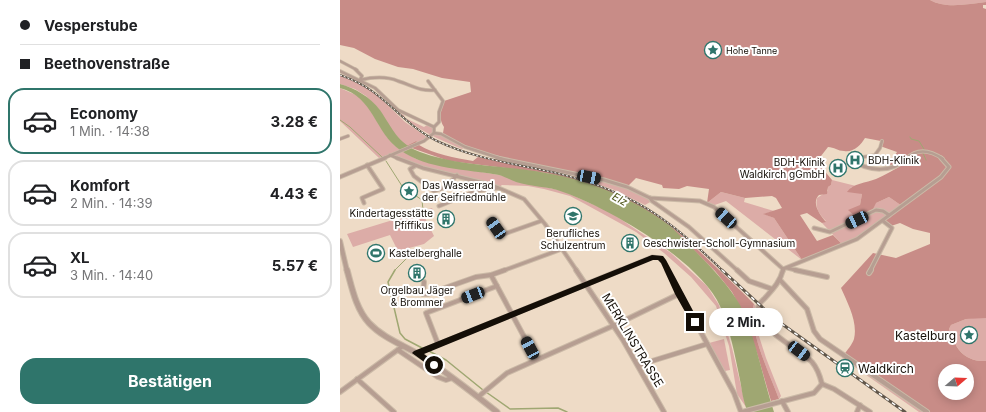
<!DOCTYPE html>
<html lang="de">
<head>
<meta charset="utf-8">
<style>
	body { margin:0; font-family:Inter,sans-serif; background:#f2f2f2; color:#202124; height:100vh; display:flex; flex-direction:column; font-size:15px; white-space:nowrap }
	* { box-sizing:border-box; margin:0 }
	p { font-size:13px; color:#757577 }
	.icon { flex:none; width:22px; height:22px; fill:none; stroke:currentColor; stroke-width:2; stroke-linecap:round; stroke-linejoin:round }
	.map { position:relative; flex:1; overflow:hidden }
	.sheet { display:flex; flex-direction:column; background:#fff; width:340px }
	.sheet>* { flex:none }
	.banner { display:grid; align-content:center; height:88px; padding:0 20px; background:#fff }
	.needle { width:26px; rotate:71deg }
	.tools { position:absolute; left:598px; top:364px; display:grid; gap:8px }
	.tools a { display:grid; place-items:center; width:36px; height:36px; border-radius:50%; background:#fff; box-shadow:0 2px 10px #0003; font-size:20px }
	.end { position:absolute; width:18px; height:18px; margin:-9px; border:5px solid #140e07; background:#fff; box-shadow:0 0 0 2px #fff }
	.from { border-radius:50% }
	.bubble { position:absolute; height:28px; border-radius:14px; background:#fff; box-shadow:0 2px 10px #0003; font-size:13px; font-weight:700; line-height:28px; text-align:center }
	.car { position:absolute; width:12px; height:24px; margin:-12px -6px; border-radius:5px; box-shadow:0 0 3px 1px #0007; background:linear-gradient(#222 24%,#8ab4d8 0 40%,#222 0 76%,#8ab4d8 0 86%,#222 0) }
	.banner b { display:flex; align-items:center; gap:14px; height:38px; font-size:15px }
	.banner b+b { border-top:1px solid #e0e0e0 }
	.banner i { width:10px; height:10px; background:#202124 }
	ul { padding:0; list-style:none }
	li { display:flex; align-items:center; gap:12px; height:66px; margin:0 8px 6px; padding:0 12px; border:2px solid #e0e0e0; border-radius:16px }
	li div { flex:1 }
	li b { display:block; font-size:15px }
	li em { font-style:normal; font-weight:700 }
	li.active { border-color:#2f756b }
	li>.icon { width:36px; height:36px; stroke-width:1.5 }
	.action { display:flex; gap:8px; margin-top:auto; padding:8px 20px }
	.action a { flex:1; height:46px; border-radius:16px; background:#2f756b; color:#fff; font-size:16px; font-weight:700; line-height:46px; text-align:center }
	main { display:flex; flex:1; min-height:0 }
	.map>svg:first-child { display:block }
	.green { fill:#dcaca7 }
	.forest { fill:#c88c87; fill-rule:evenodd }
	.water { fill:#9fa772 }
	.lines { fill:none; stroke-linecap:round; stroke-linejoin:round }
	.stream-far1 { stroke:#9fa772; stroke-width:1 }
	.stream { stroke:#9fa772; stroke-width:1.5 }
	.minor-far3-casing { stroke:#cbbaa7; stroke-width:3.5 }
	.minor-far2-casing { stroke:#cbbaa7; stroke-width:4 }
	.minor-far1-casing { stroke:#cbbaa7; stroke-width:5 }
	.minor-casing { stroke:#cbbaa7; stroke-width:6 }
	.tertiary-far1-casing { stroke:#cbbaa7; stroke-width:6 }
	.tertiary-casing { stroke:#cbbaa7; stroke-width:7 }
	.minor-far3 { stroke:#b69e92; stroke-width:2 }
	.minor-far2 { stroke:#b69e92; stroke-width:2.5 }
	.minor-far1 { stroke:#b69e92; stroke-width:3 }
	.minor { stroke:#b69e92; stroke-width:4 }
	.tertiary-far1 { stroke:#b69e92; stroke-width:4 }
	.tertiary { stroke:#b69e92; stroke-width:5 }
	.rail-far1-casing { stroke:#60564a; stroke-width:2 }
	.rail-casing { stroke:#60564a; stroke-width:3 }
	.rail-far1 { stroke:#fff; stroke-width:1; stroke-dasharray:2; stroke-linecap:butt }
	.rail { stroke:#fff; stroke-width:1.5; stroke-dasharray:4; stroke-linecap:butt }
	.route { fill:#140e07 }
	.labels { text-anchor:middle; dominant-baseline:central; stroke-width:4; stroke-linejoin:round; paint-order:stroke }
	.far-poi-label { font-size:9px; fill:#140e07; stroke:#fff; text-anchor:start }
	.poi-label { font-size:10px; fill:#140e07; stroke:#fff; text-anchor:start }
	.water-label { font-size:11px; font-style:italic; fill:#50571a; stroke:#fff }
	.near-poi-label { font-size:12px; fill:#140e07; stroke:#fff; text-anchor:end }
	.near-street-label { font-size:12px; fill:#140e07; stroke:#fff }
</style>
</head>
<body>
<main>
<section class="sheet">
<div class="banner">
<b><i class="from"></i>Vesperstube</b>
<b><i></i>Beethovenstraße</b>
</div>
<ul>
<li class="active"><svg class="icon" aria-label="car" viewBox="0 0 24 24"><path d="M5 17H2v-5l4-1 3-4h7l3 4 3 1v5h-3M9 17h6M6 11h13"/><circle cx="7" cy="17" r="2"/><circle cx="17" cy="17" r="2"/></svg><div><b>Economy</b><p>1 Min. · 14:38</p></div><em>3.28 €</em></li>
<li><svg class="icon" aria-label="car" viewBox="0 0 24 24"><path d="M5 17H2v-5l4-1 3-4h7l3 4 3 1v5h-3M9 17h6M6 11h13"/><circle cx="7" cy="17" r="2"/><circle cx="17" cy="17" r="2"/></svg><div><b>Komfort</b><p>2 Min. · 14:39</p></div><em>4.43 €</em></li>
<li><svg class="icon" aria-label="car" viewBox="0 0 24 24"><path d="M5 17H2v-5l4-1 3-4h7l3 4 3 1v5h-3M9 17h6M6 11h13"/><circle cx="7" cy="17" r="2"/><circle cx="17" cy="17" r="2"/></svg><div><b>XL</b><p>3 Min. · 14:40</p></div><em>5.57 €</em></li>
</ul>
<div class="action"><a>Bestätigen</a></div>
</section>
<div class="map">
<svg width="646" height="412" viewBox="0 0 646 412">
	<rect width="100%" height="100%" fill="#eedbc6"/>
	<g class="green">
		<path d="M590,0H646V2C629,4 605,9 590,0Z"/>
		<path d="M0,75L25,87L37,95L65,122L88,138L79,143L76,141L66,146L52,131L39,109L26,96L15,89L0,84Z"/>
		<path d="M0,88L18,96L28,107L47,137L55,146L76,159L105,166L159,175L169,177L174,181L205,187L223,191L270,212L331,253L367,286L379,305L392,348L406,407L397,394L389,346L376,306L351,277L324,253L296,232L245,204L230,196L204,189L188,186L162,185L158,188L81,167L51,154L39,158L0,121Z"/>
		<path d="M58,112L64,115L65,118L84,127L87,125L92,127V134H99L124,148L122,149C98,139 77,130 58,112Z"/>
		<path d="M218,171L281,184L310,198L312,201L305,205L272,189L219,172Z"/>
		<path d="M492,180L516,186L510,188L522,194L520,205L536,203L549,197L562,206L530,231L503,245L482,223L486,221C479,214 475,208 477,198L488,191V187L491,185Z"/>
		<path d="M381,192L405,198L404,202L434,211L424,214L434,218L462,260L386,201L372,206L367,203Z"/>
		<path d="M92,208L94,212L84,216L94,236L84,244L58,251L50,235L13,247L7,234Z"/>
		<path d="M414,304L416,306L415,309L416,318L421,326L417,330L426,358L441,396L439,399C431,377 406,325 414,304Z"/>
		<path d="M640,317L646,318V361C624,362 615,348 609,329L611,325L626,319Z"/>
		<path d="M384,339L390,370L385,371L369,343Z"/>
		<path d="M504,355L589,412H579L502,358Z"/>
	</g>
	<g class="forest">
		<path d="M0,0H590C605,9 629,4 646,2V5H643V8L646,9V318L626,319L611,325L609,329C615,348 624,362 646,361V412H589L504,355C507,350 512,345 514,339C518,322 508,304 501,288L533,253L556,258L590,244V233L573,229L560,223L551,226L543,221L562,206L549,197L536,203L532,211L517,218L508,210L520,205L522,194L507,192C513,183 526,183 536,179C545,175 555,169 564,164L562,162L546,168L557,152L540,146L541,141L525,138C521,145 513,153 504,151C498,151 494,147 488,147L481,156L477,158L478,163L492,180L491,185L488,187L487,194L479,195C471,203 480,215 486,222L482,223L467,213L460,215L477,241L493,235L503,245L462,260L434,218L423,214L442,208L436,198L432,196L405,198L381,192L367,203L369,189L347,186L339,189L323,188L322,185L296,178L287,187L138,152L101,134L103,133L104,127C98,119 101,109 104,101L131,92L130,82L102,78L73,69L58,67L35,59L14,48L0,45ZM605,371H627V393H605Z"/>
		<path d="M76,141L79,143V145C94,154 115,158 133,161L138,157C187,168 238,175 284,197C320,214 347,239 375,266C388,279 402,291 414,304C406,325 431,377 439,399L431,401L417,353L399,305L392,292L375,271L330,227L283,198L254,186L206,173L109,161L66,146Z"/>
	</g>
	<path class="water" d="M0,84C15,88 30,97 40,110C53,129 57,143 80,152C121,167 164,165 206,173C249,180 295,199 330,226C340,235 349,245 358,254C374,270 389,286 400,305C415,335 423,379 434,412H408C403,402 402,390 400,380C395,355 390,329 380,306C360,261 269,208 223,192C208,186 191,187 176,182C170,180 166,177 159,175C127,169 88,170 60,150C35,133 34,97 0,88Z"/>
	<g class="lines">
		<g class="stream-far1">
			<path d="M0,120L10,127L42,157"/>
			<path d="M570,137L571,139L579,141L584,149"/>
			<path d="M583,153L586,160"/>
			<path d="M46,161L62,186L82,200L83,210"/>
			<path d="M66,190L71,193"/>
			<path d="M54,271L66,259"/>
		</g>
		<g class="stream">
			<path d="M55,270L48,282L60,333L65,339L84,349"/>
			<path d="M87,350L106,360L143,390"/>
			<path d="M146,392L170,409L218,408L227,412"/>
		</g>
		<g class="minor-far3-casing">
			<path id="minor-far3" d="M0,61L17,70"/>
		</g>
		<g class="minor-far2-casing">
			<g id="minor-far2">
				<path d="M15,69L22,76L20,80"/>
				<path d="M0,71L35,88L58,110L94,127V133"/>
				<path d="M20,80C33,77 46,76 58,81C71,85 81,92 95,90"/>
				<path d="M88,81L103,101L99,112V122L94,127"/>
				<path d="M94,133L101,134L125,147L162,159"/>
				<path d="M0,139L8,136"/>
				<path d="M50,155L59,159"/>
				<path d="M42,159L84,141L94,133"/>
				<path d="M512,159L535,155L540,148L542,141"/>
				<path d="M566,159C577,148 590,150 603,159"/>
			</g>
		</g>
		<g class="minor-far1-casing">
			<g id="minor-far1">
				<path d="M57,158L83,168L152,185L184,199L205,224L237,271"/>
				<path d="M157,158L264,180L287,187L310,198L360,201L374,207L443,269"/>
				<path d="M513,158L512,160C528,172 553,173 567,158"/>
				<path d="M75,166L70,169L74,176L94,191L106,187L117,175"/>
				<path d="M0,177L45,158"/>
				<path d="M310,198L312,201L349,227L398,271"/>
				<path d="M24,203L22,198L43,189L27,165"/>
				<path d="M99,206L136,191L158,188"/>
				<path d="M151,221L161,235L201,221"/>
				<path d="M474,228L490,232L536,210L543,211L549,215"/>
				<path d="M447,268L460,271"/>
				<path d="M443,269L517,239L601,177L609,167L601,158"/>
				<path d="M162,271L222,249"/>
				<path d="M278,271L312,257L321,258L328,271"/>
				<path d="M443,271V269"/>
				<path d="M530,271L552,228L543,221"/>
			</g>
		</g>
		<g class="minor-casing">
			<g id="minor">
				<path d="M236,270L283,340L324,412"/>
				<path d="M327,270L394,393L401,412"/>
				<path d="M397,270L409,281L432,289"/>
				<path d="M443,270C440,282 433,289 425,298C423,300 420,302 419,305C410,326 460,349 472,362C478,369 480,376 482,384"/>
				<path d="M455,270L487,277"/>
				<path d="M529,273L531,270"/>
				<path d="M151,275L196,359"/>
				<path d="M440,280L467,309L474,331L480,339L587,412"/>
				<path d="M84,282L83,294H88L136,277L151,275L165,270"/>
				<path d="M98,344L86,313L157,286"/>
				<path d="M58,350L98,377L106,380L112,378"/>
				<path d="M77,353L281,270"/>
				<path d="M299,365L367,344"/>
				<path d="M17,379L54,412"/>
				<path d="M482,384L494,389L530,412"/>
				<path d="M0,392L63,346"/>
				<path d="M138,397L167,373L275,325L339,294"/>
				<path d="M442,401L448,412"/>
				<path d="M402,412L474,393L482,384"/>
				<path d="M517,412L520,405"/>
			</g>
		</g>
		<g class="tertiary-far1-casing">
			<path id="tertiary-far1" d="M0,241L7,271"/>
		</g>
		<g class="tertiary-casing">
			<path id="tertiary" d="M7,270C12,288 16,309 29,323C44,339 66,346 83,357C109,374 133,393 157,412"/>
		</g>
		<use href="#minor-far3" class="minor-far3"/>
		<use href="#minor-far2" class="minor-far2"/>
		<use href="#minor-far1" class="minor-far1"/>
		<use href="#minor" class="minor"/>
		<use href="#tertiary-far1" class="tertiary-far1"/>
		<use href="#tertiary" class="tertiary"/>
		<g class="rail-far1-casing">
			<path id="rail-far1" d="M0,75C11,79 22,84 32,91C54,107 72,129 97,141C135,159 176,164 216,173C291,191 329,218 383,271"/>
		</g>
		<g class="rail-casing">
			<path id="rail" d="M382,270L435,319L565,412"/>
		</g>
		<use href="#rail-far1" class="rail-far1"/>
		<use href="#rail" class="rail"/>
	</g>
	<path class="route" d="M312,255L323,256L326,260L359,322L358,324H352L335,294L321,263L318,260H313L84,354L98,365L97,367H91L72,353L74,351Z"/>
	<defs>
		<g id="sight-ring" transform="scale(0.9)"><circle r="9.5" fill="#fff" stroke="#2f756b" stroke-width="1.5"/><path d="M0-6L1.8-2.2L6-1.7L2.9 1.2L3.7 5.4L0 3.3L-3.7 5.4L-2.9 1.2L-6-1.7L-1.8-2.2Z" fill="#2f756b"/></g>
		<g id="hospital-ring" transform="scale(0.9)"><circle r="9.5" fill="#fff" stroke="#2f756b" stroke-width="1.5"/><path d="M-5-5h3v3.5h4V-5h3V5h-3V1.5h-4V5h-3Z" fill="#2f756b"/></g>
		<g id="school-ring" transform="scale(0.9)"><circle r="9.5" fill="#fff" stroke="#2f756b" stroke-width="1.5"/><path d="M0-5L7-2L0 1L-7-2ZM-4 1L0 2.5L4 1V4Q0 6-4 4Z" fill="#2f756b"/></g>
		<g id="building-ring" transform="scale(0.9)"><circle r="9.5" fill="#fff" stroke="#2f756b" stroke-width="1.5"/><path d="M-4-6H4V6H1V3H-1V6H-4ZM-2.5-4.3h1.7v1.8h-1.7ZM.8-4.3h1.7v1.8H.8ZM-2.5-1h1.7V.8h-1.7ZM.8-1h1.7V.8H.8Z" fill="#2f756b"/></g>
		<g id="stadium-ring" transform="scale(0.9)"><circle r="9.5" fill="#fff" stroke="#2f756b" stroke-width="1.5"/><path d="M0-5a6.5 5 0 1 0 0 10a6.5 5 0 1 0 0-10ZM-3.5-1.8h7v3.6h-7Z" fill="#2f756b"/></g>
		<g id="station-ring" transform="scale(0.9)"><circle r="9.5" fill="#fff" stroke="#2f756b" stroke-width="1.5"/><path d="M-3-6H3Q5-6 5-4V2Q5 4 3 4L4.5 6H3L1.5 4h-3L-3 6H-4.5L-3 4Q-5 4-5 2V-4Q-5-6-3-6ZM-3.5-4v3h7v-3ZM-3.5 1v1.5H-2V1ZM2 1v1.5H3.5V1Z" fill="#2f756b"/></g>
	</defs>
	<g fill-rule="evenodd">
		<use href="#sight-ring" x="373" y="50"/>
		<use href="#hospital-ring" x="515" y="160"/>
		<use href="#hospital-ring" x="498" y="168"/>
		<use href="#sight-ring" x="69" y="191"/>
		<use href="#school-ring" x="233" y="216"/>
		<use href="#building-ring" x="106" y="219"/>
		<use href="#building-ring" x="290" y="243"/>
		<use href="#stadium-ring" x="36" y="253"/>
		<use href="#building-ring" x="77" y="273"/>
		<use href="#sight-ring" x="629" y="335"/>
		<use href="#station-ring" x="505" y="368"/>
	</g>
	<g class="labels">
		<g class="far-poi-label">
			<text x="386" y="50">Hohe Tanne</text>
		</g>
		<g class="poi-label">
			<text x="528" y="160">BDH-Klinik</text>
			<text x="485" y="162" text-anchor="end">BDH-Klinik<tspan x="485" dy="12">Waldkirch gGmbH</tspan></text>
			<text x="82" y="185">Das Wasserrad<tspan x="82" dy="12">der Seifriedmühle</tspan></text>
			<text x="93" y="213" text-anchor="end">Kindertagesstätte<tspan x="93" dy="12">Pfiffikus</tspan></text>
			<text x="233" y="233" text-anchor="middle">Berufliches<tspan x="233" dy="12">Schulzentrum</tspan></text>
			<text x="303" y="243">Geschwister-Scholl-Gymnasium</text>
			<text x="49" y="253">Kastelberghalle</text>
			<text x="77" y="290" text-anchor="middle">Orgelbau Jäger<tspan x="77" dy="12">&amp; Brommer</tspan></text>
		</g>
		<g class="water-label">
			<text transform="translate(280 199) rotate(30)">Elz</text>
		</g>
		<g class="near-poi-label">
			<text x="616" y="335">Kastelburg</text>
			<text x="518" y="368" text-anchor="start">Waldkirch</text>
		</g>
		<g class="near-street-label">
			<text transform="translate(293 340) rotate(59)">MERKLINSTRASSE</text>
		</g>
	</g>
</svg>
<div class="tools">
<a><svg class="needle" viewBox="-14 -14 28 28"><path d="M0-13l5 13h-10z" fill="#e53935"/><path d="M0 13l5-13h-10z" fill="#757577"/></svg></a>
</div>
<i class="end from" style="left:94px;top:365px"></i>
<i class="end" style="left:355px;top:322px"></i>
<div class="bubble" style="left:369px;top:308px;width:74px">2 Min.</div>
<i class="car" style="left:249px;top:177px;rotate:101deg"></i>
<i class="car" style="left:386px;top:218px;rotate:312deg"></i>
<i class="car" style="left:517px;top:220px;rotate:245deg"></i>
<i class="car" style="left:156px;top:228px;rotate:325deg"></i>
<i class="car" style="left:133px;top:295px;rotate:249deg"></i>
<i class="car" style="left:190px;top:348px;rotate:332deg"></i>
<i class="car" style="left:459px;top:351px;rotate:127deg"></i>
</div>
</main>
</body>
</html>
